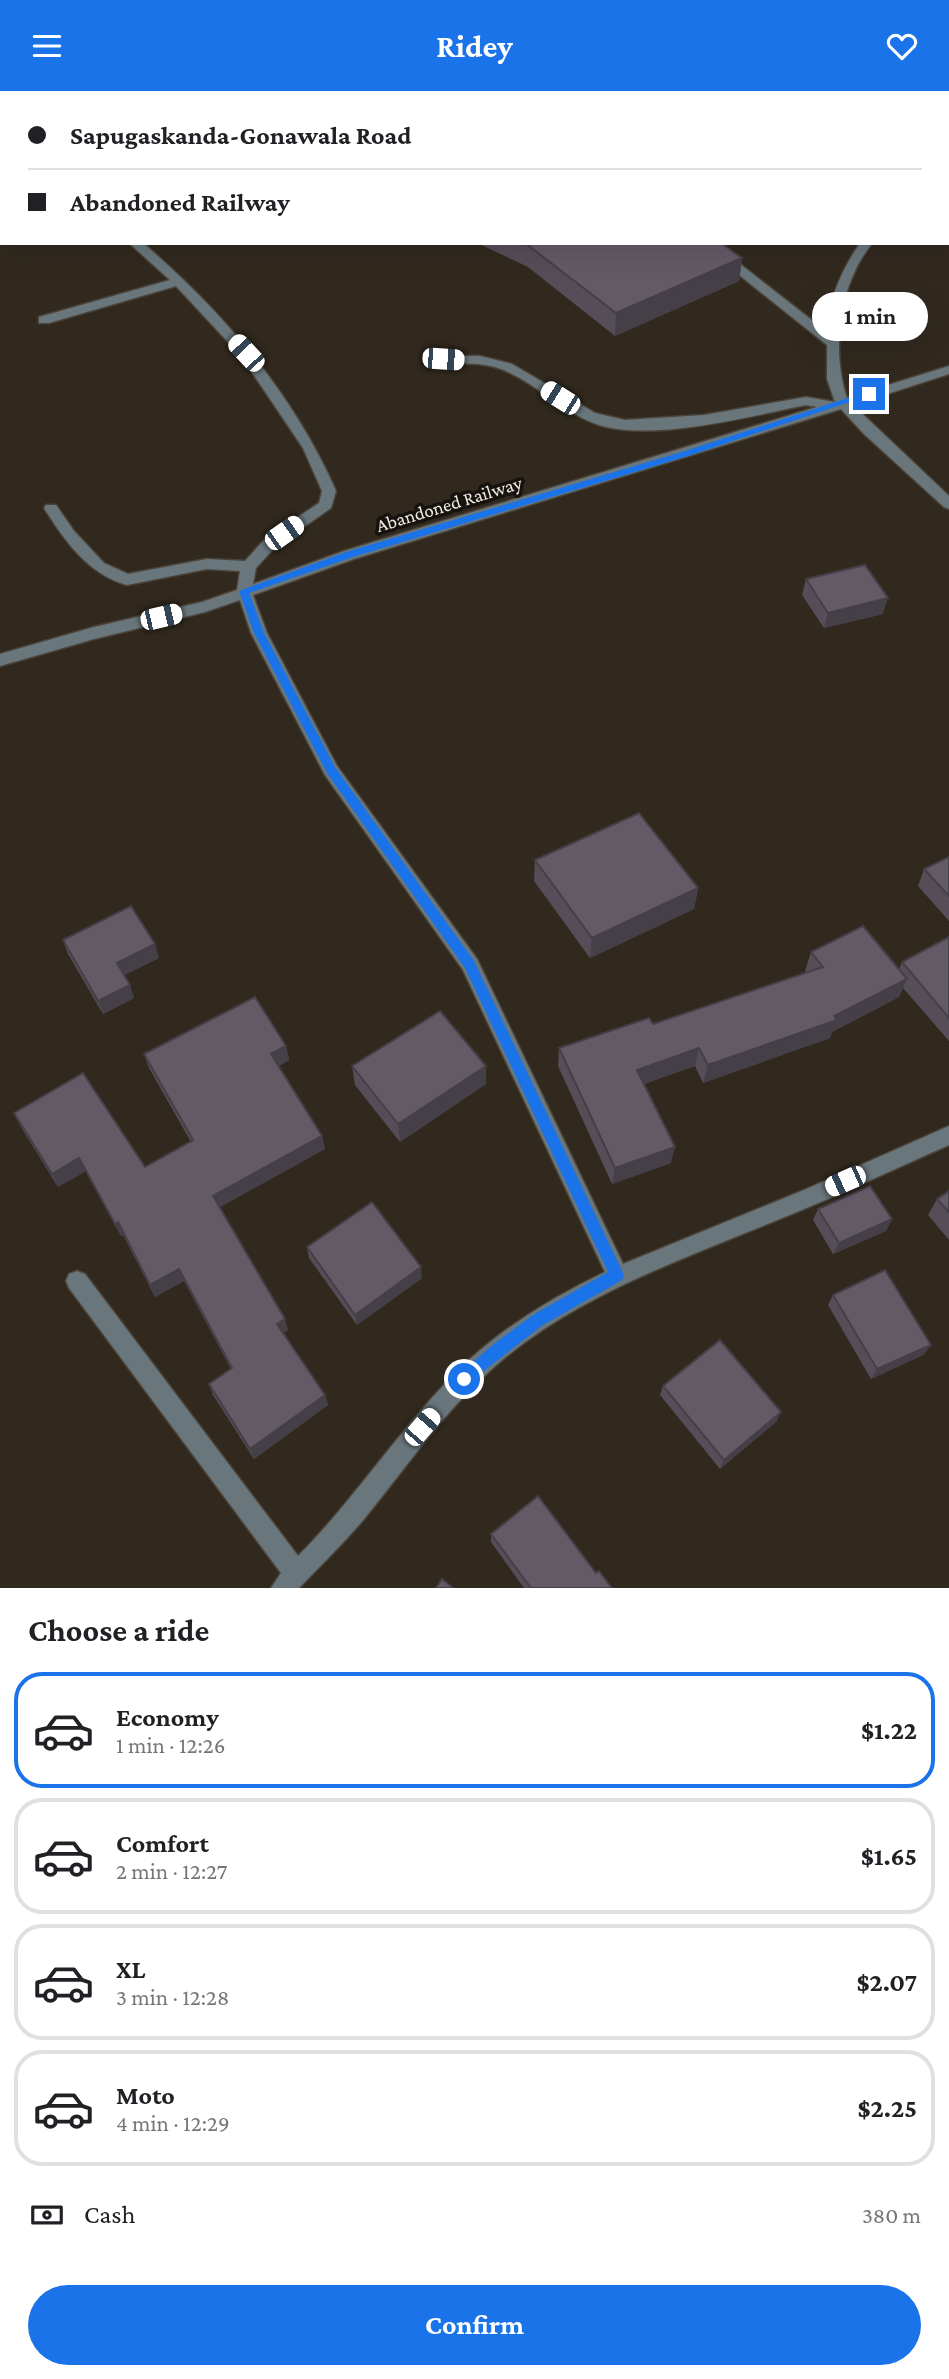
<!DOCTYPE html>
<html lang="en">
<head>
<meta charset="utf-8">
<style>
	body { margin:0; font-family:"Crimson Pro",serif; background:#f6f6f6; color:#202124; height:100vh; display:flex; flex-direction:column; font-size:26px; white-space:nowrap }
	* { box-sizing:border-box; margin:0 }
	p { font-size:23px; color:#757577 }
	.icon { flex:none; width:38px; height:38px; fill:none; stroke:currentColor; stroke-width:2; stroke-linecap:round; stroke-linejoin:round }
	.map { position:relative; height:1497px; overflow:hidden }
	.details { display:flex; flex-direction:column; background:#fff; flex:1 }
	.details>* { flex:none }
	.banner { position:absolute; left:0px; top:0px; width:950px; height:154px; box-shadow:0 7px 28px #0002; display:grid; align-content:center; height:154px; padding:0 28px; background:#fff }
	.end { position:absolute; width:32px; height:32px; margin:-16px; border:9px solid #1a73e8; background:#fff; box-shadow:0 0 0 4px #fff }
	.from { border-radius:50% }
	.bubble { position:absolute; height:49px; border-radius:24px; background:#fff; box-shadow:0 7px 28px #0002; font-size:23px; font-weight:700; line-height:49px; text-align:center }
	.car { position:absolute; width:21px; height:42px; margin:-21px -10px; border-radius:9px; box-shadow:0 0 5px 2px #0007; background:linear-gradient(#fff 24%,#345 0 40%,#fff 0 76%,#345 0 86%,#fff 0) }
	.banner b { display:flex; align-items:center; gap:24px; height:66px; font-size:26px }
	.banner b+b { border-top:2px solid #e0e0e0 }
	.banner i { width:18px; height:18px; background:#202124 }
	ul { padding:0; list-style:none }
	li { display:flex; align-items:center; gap:21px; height:116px; margin:0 14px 10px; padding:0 14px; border:4px solid #e0e0e0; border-radius:28px }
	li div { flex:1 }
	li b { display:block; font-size:26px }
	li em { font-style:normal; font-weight:700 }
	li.on { border-color:#1a73e8 }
	li>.icon { width:63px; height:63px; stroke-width:1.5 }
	h2 { padding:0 28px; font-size:32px; line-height:84px }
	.pay { display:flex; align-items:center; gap:18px; height:77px; padding:0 28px; font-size:26px }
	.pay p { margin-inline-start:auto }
	.action { display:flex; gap:14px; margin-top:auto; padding:14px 28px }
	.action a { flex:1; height:80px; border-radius:42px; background:#1a73e8; color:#fff; font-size:28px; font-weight:700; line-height:80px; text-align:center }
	header { display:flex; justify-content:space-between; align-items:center; height:91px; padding:0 28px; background:#1a73e8; color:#fff; font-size:32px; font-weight:700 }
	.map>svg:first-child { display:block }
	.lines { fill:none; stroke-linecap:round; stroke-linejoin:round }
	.minor-casing { stroke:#4c443a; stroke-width:3 }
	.minor { fill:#69777c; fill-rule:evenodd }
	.wall { fill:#554d58 }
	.shaded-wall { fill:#453f47 }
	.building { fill:#635a66; stroke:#453f47; stroke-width:2 }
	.route { fill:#1a73e8 }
	.labels { text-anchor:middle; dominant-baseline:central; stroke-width:7; stroke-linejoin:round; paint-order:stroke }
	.street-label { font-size:19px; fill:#f2ece5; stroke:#16120e }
</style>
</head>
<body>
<header><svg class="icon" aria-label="menu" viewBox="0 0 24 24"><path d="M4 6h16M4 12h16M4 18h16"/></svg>Ridey<svg class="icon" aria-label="heart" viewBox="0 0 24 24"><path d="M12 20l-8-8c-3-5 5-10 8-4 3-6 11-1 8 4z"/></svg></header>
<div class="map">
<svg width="949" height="1497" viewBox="0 0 949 1497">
	<rect width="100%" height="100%" fill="#31291e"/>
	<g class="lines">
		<g class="minor-casing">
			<g id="minor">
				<path d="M18,0H30V2H19Z"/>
				<rect x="948" y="42" width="1" height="7"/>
				<rect x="0" y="47" width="2" height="6"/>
				<rect x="948" y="64" width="1" height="8"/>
				<rect x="0" y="121" width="2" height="8"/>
				<path d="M129,152H143C223,221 293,302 336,400L331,417L275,456L256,477L253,493L344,460L817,316L806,314C751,325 652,351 599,334C563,322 537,292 501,278C482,271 463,273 443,272L438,271V265H480L512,273L595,322L625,329L704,324L806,306L835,311L827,288V254L699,152H713L827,241C828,208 842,179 860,152H872C866,161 859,170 855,180C837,217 834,269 847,307L949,275V283L853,314L949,405V418L944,416L864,343L841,318L354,468L253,504L267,542L337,675L477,868L623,1173L804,1099L949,1035V1054C890,1080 831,1108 770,1132C679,1169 584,1203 507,1265C450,1311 410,1372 364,1428C344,1452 321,1474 299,1497H271L281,1482L69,1197L66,1190L69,1183L77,1180L85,1183L298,1465C360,1403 406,1327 470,1268C510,1232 557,1204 605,1181L463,879L325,684L251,542L240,509L205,521L94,548L0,575V563L94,536L202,511L237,499L240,480L207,478L127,494C88,483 65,450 44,417L46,414H56L74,440L104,472L128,483L207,468L245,470L265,448L319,412L322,400L303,357L241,265L176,195L49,232H39V226L170,189Z"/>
			</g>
		</g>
		<use href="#minor" class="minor"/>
	</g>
	<g class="wall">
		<path d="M311,0H505L508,2H311Z"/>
		<path d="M477,152H721L742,167L739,190L615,245L528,176Z"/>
		<path d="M806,488L883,523L824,537L802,504Z"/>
		<path d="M949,766V830L918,795L924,778Z"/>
		<path d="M535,769L698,797L694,818L590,867L534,790Z"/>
		<path d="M949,846V950L903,897L899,906L832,941L830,947L703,992L695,975L644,993L671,1072L612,1093L558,975L559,957L653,933L806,882L805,880L811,861L899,878L902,871Z"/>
		<path d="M63,849L159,867L124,884L134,907L103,923L68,863Z"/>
		<path d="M286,955L289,969L279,975L322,1045L325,1058L219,1116L288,1239L283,1242L325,1304L328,1314L254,1368L213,1304L209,1293L231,1278L184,1190L155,1206L123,1144L121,1145L86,1080L58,1096L21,1036L14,1022L145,1076L191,1051L149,977L144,963Z"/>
		<path d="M352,975L486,993L400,1051L355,994Z"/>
		<path d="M949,1100V1149L928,1124L937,1108Z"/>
		<path d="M818,1118L892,1128L886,1140L833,1163L813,1129Z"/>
		<path d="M307,1156L422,1187L357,1234L309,1167Z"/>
		<path d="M833,1204L931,1254L923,1264L871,1288L828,1214Z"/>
		<path d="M663,1295L777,1330L720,1378L660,1304Z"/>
		<path d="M491,1443L596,1482L612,1497H524L491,1451Z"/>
	</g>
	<g class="shaded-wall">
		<path d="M742,167L739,190L615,245L616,222Z"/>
		<path d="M888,507L883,523L824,537L828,522Z"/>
		<path d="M698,797L694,818L590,867L592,847Z"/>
		<path d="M155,853L159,867L122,885L117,872Z"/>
		<path d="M907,888L899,906L832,941L830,947L703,992L708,974L834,925Z"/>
		<path d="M130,894L134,907L103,923L98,910Z"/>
		<path d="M286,955L289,969L274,977L271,963Z"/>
		<path d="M699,957L695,975L634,996L637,979Z"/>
		<path d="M486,975V993L400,1051L398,1033Z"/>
		<path d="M322,1045L325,1058L217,1118L213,1105Z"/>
		<path d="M675,1056L671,1072L612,1093L615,1077Z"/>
		<path d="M79,1067L86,1080L58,1096L52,1083Z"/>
		<path d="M892,1128L886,1140L833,1163L839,1152Z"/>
		<path d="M118,1131L123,1144L121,1145L115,1133Z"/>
		<path d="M421,1176L422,1187L357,1234L355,1224Z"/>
		<path d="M179,1178L184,1190L155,1206L150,1194Z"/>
		<path d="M285,1228L288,1239L280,1244L277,1233Z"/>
		<path d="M931,1254L923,1264L871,1288L877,1278Z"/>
		<path d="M325,1304L328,1314L254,1368L250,1358Z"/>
		<path d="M781,1321L777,1330L720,1378L724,1369Z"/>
	</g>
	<g class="building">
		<path d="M324,0H505L508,2H325Z"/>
		<path d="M525,152H721L742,167L616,222Z"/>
		<path d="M865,474L888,507L828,522L806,488Z"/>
		<path d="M639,722L698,797L592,847L535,769Z"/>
		<path d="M949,766V805L924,778Z"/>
		<path d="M131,815L155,853L117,872L130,894L98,910L63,849Z"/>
		<path d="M863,835L907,888L834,925L837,929L708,974L699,957L637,979L675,1056L615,1077L559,957L649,927L653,933L823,876L811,861Z"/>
		<path d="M949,846V927L902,871Z"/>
		<path d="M255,906L286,955L271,963L322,1045L213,1105L285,1228L277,1233L325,1304L250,1358L209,1293L232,1277L179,1178L150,1194L118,1131L115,1133L79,1067L52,1083L14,1022L83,982L145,1076L193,1049L144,963Z"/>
		<path d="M440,920L486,975L398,1033L352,975Z"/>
		<path d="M870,1095L892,1128L839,1152L818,1118Z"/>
		<path d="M949,1100V1121L937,1108Z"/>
		<path d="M372,1111L421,1176L355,1224L307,1156Z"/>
		<path d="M885,1179L931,1254L877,1278L833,1204Z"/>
		<path d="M720,1249L781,1321L724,1369L663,1295Z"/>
		<path d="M538,1405L596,1482L599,1480L612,1497H531L491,1443Z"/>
		<path d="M442,1488L453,1497H436Z"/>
	</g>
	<path class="route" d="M866,301L873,303L691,364L353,466L249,502L264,542L335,676L474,870L624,1184L622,1189L543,1234L464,1295L459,1293L457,1288L459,1283L495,1252L533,1224L608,1181L465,877L327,682L254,542L239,500L346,461L685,360Z"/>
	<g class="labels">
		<g class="street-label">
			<text transform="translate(449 413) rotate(-17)">Abandoned Railway</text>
		</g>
	</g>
</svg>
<i class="end from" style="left:464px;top:1288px"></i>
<i class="end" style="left:869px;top:303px"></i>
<div class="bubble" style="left:812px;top:201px;width:116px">1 min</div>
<i class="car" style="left:246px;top:262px;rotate:317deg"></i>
<i class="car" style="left:443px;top:268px;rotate:94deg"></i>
<i class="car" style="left:560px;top:307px;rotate:302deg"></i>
<i class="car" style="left:284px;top:442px;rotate:55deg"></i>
<i class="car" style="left:161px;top:526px;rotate:77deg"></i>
<i class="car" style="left:845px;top:1090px;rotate:246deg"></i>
<i class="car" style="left:422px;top:1336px;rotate:41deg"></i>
<div class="banner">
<b><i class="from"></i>Sapugaskanda-Gonawala Road</b>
<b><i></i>Abandoned Railway</b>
</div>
</div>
<section class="details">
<h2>Choose a ride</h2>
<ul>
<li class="on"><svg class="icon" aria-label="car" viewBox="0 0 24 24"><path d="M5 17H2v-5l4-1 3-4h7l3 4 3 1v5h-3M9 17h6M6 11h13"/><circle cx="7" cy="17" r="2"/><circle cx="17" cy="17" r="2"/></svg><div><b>Economy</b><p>1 min · 12:26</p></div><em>$1.22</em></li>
<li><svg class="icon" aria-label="car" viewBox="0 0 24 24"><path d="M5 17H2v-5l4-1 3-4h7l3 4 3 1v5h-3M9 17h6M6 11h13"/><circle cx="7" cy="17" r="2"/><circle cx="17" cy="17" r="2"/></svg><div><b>Comfort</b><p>2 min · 12:27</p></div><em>$1.65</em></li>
<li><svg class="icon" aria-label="car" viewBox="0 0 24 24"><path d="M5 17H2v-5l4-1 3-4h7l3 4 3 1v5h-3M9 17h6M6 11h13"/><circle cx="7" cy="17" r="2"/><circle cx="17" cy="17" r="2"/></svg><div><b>XL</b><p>3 min · 12:28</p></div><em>$2.07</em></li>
<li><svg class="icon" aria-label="car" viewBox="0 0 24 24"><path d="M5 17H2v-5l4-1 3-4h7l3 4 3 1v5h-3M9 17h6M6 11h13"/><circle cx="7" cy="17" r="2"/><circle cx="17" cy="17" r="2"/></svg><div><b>Moto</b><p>4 min · 12:29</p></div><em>$2.25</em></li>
</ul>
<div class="pay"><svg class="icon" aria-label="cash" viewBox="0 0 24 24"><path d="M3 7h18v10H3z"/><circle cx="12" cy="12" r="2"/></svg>Cash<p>380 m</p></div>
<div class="action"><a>Confirm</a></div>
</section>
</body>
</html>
